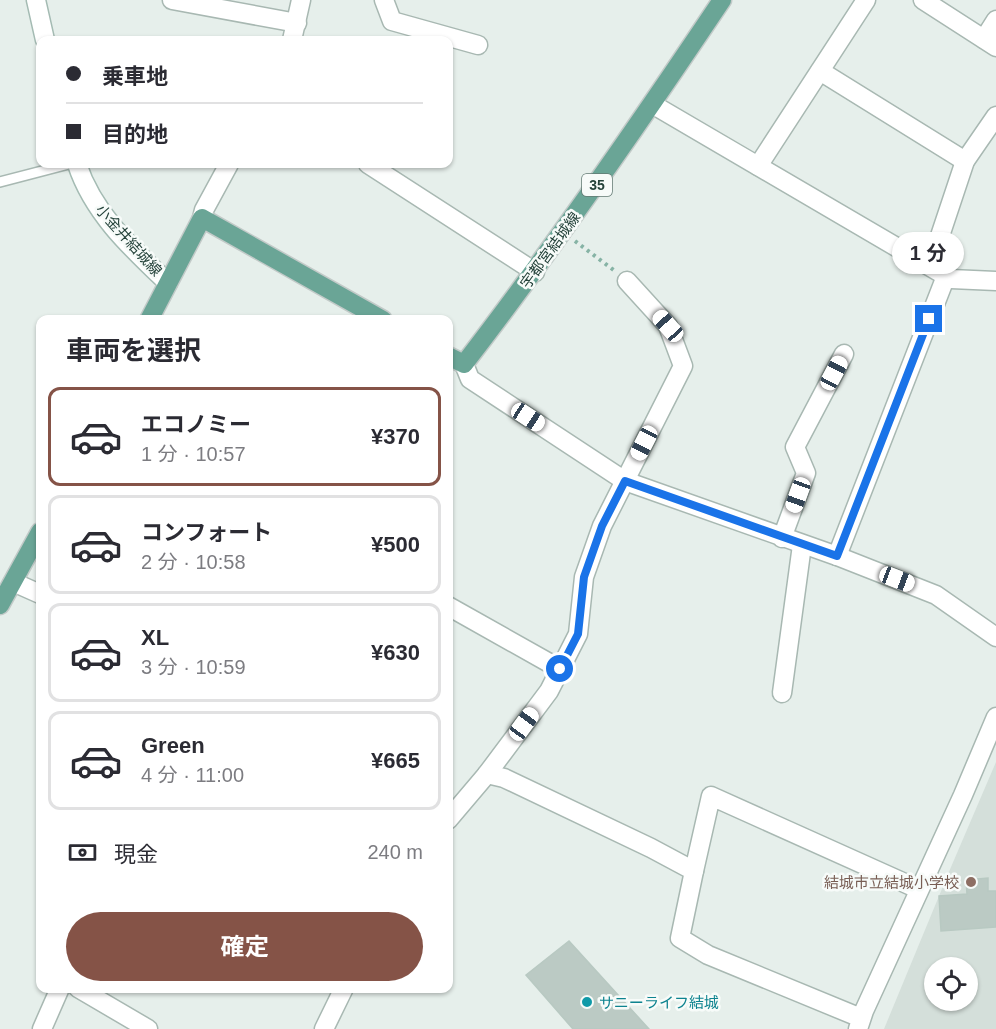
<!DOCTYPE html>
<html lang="ja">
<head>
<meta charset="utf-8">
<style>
	body { margin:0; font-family:Helvetica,"Noto Sans JP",sans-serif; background:#f7f7f7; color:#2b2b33; height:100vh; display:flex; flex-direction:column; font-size:22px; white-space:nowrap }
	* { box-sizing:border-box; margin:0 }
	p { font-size:20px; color:#7c7c81 }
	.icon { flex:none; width:33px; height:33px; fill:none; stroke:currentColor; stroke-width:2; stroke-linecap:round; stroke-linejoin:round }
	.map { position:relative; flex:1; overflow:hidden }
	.panel { position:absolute; left:36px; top:315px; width:417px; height:678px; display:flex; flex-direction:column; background:#fff; border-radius:12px; box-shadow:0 2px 4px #0004 }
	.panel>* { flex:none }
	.guide { position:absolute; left:36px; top:36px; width:417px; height:132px; border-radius:12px; box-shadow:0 2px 4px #0004; display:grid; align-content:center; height:132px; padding:0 30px; background:#fff }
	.tools { position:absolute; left:924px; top:957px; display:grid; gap:12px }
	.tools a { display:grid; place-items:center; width:54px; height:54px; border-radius:50%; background:#fff; box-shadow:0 2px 4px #0004; font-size:30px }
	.end { position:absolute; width:27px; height:27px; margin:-14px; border:8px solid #1a73e8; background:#fff; box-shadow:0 0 0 3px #fff }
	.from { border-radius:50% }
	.bubble { position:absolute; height:42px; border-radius:21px; background:#fff; box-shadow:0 2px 4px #0004; font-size:20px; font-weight:700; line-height:42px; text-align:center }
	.car { position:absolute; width:18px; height:36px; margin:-18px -9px; border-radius:8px; box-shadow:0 0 4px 2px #0007; background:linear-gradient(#fff 24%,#345 0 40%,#fff 0 76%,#345 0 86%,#fff 0) }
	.guide b { display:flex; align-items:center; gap:21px; height:57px; font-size:22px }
	.guide b+b { border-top:2px solid #e1e1e2 }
	.guide i { width:15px; height:15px; background:#2b2b33 }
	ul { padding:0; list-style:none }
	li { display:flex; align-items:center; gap:18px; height:99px; margin:0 12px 9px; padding:0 18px; border:3px solid #e1e1e2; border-radius:12px }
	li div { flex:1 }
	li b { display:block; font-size:22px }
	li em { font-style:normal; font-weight:700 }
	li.selected { border-color:#855347 }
	li>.icon { width:54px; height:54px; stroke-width:1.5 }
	h2 { padding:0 30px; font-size:27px; line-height:72px }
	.pay { display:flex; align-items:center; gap:15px; height:66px; padding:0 30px; font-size:22px }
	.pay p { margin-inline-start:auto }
	.action { display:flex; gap:12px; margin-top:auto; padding:12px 30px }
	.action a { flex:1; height:69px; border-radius:36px; background:#855347; color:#fff; font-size:24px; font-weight:700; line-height:69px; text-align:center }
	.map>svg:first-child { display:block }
	.built { fill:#d4dfda; fill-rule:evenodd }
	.building { fill:#bbcac4; stroke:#b8c9c2; stroke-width:1.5 }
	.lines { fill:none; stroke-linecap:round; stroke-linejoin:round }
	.service-casing { stroke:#a8b8b2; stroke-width:12 }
	.minor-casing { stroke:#a8b8b2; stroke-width:21 }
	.tertiary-casing { stroke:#a8b8b2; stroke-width:21 }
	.secondary-casing { stroke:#a4bbb3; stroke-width:21 }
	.primary-casing { stroke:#c2cac8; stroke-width:21 }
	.path { stroke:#86b3a5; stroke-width:4; stroke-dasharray:3 4.5; stroke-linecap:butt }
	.service { stroke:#fff; stroke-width:9 }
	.minor { stroke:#fff; stroke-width:18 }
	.tertiary { stroke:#fff; stroke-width:18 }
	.secondary { stroke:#fff; stroke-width:18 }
	.primary { stroke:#6aa596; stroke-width:18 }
	.route { stroke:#1a73e8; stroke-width:8 }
	.education-dot { fill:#8d6e63; stroke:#f7fbf9; stroke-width:2 }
	.culture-dot { fill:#0f9aa8; stroke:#f7fbf9; stroke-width:2 }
	.labels { text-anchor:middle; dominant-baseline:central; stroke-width:5; stroke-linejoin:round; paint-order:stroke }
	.shield { fill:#f7fbf9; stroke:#637a73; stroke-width:1.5 }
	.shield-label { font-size:14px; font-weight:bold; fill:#24423a }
	.street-label { font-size:15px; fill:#24423a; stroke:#f7fbf9 }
	.education-label { font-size:15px; fill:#785e54; stroke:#f7fbf9; text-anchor:end }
	.culture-label { font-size:15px; fill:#0d838f; stroke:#f7fbf9; text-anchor:start }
</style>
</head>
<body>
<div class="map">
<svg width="996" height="1029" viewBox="0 0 996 1029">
	<rect width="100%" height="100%" fill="#e6efeb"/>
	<path class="built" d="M996,762V1029H884L951,867ZM934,968H968V1000H934Z"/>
	<g class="building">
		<path d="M988,878V891H996V927L941,931L939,896L967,894L966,880Z"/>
		<path d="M569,941L649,1029H573L526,975Z"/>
	</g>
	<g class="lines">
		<g class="service-casing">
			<path id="service" d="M0,182L69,164"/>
		</g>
		<g class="minor-casing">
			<g id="minor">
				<path d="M172,0L297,23"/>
				<path d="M384,0L392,21L478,45"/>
				<path d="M923,0L996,47"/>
				<path d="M984,39L996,20"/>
				<path d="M292,40L301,0"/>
				<path d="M820,71L965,161"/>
				<path d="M652,104L951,279L996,281"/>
				<path d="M368,164L535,272"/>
				<path d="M758,166L866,0"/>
				<path d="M202,218L204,210L229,164"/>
				<path d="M930,266L965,161L996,116"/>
				<path d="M464,364L470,379L625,481L837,556L936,595L996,637"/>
				<path d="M782,538L806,473L795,447L844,354"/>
				<path d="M837,556L946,276"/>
				<path d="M13,582L40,594"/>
				<path d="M448,606L560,669"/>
				<path d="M782,693L802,545"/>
				<path d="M487,774L504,778L651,848L694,871L680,938L708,955L861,1018"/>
				<path d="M448,820L487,774L549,691L578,634L584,577L602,526L683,366L668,326L627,281"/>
				<path d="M694,871L711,796L918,889"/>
				<path d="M78,988L148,1029"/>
				<path d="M42,1029L60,988"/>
				<path d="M324,1029L344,988"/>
			</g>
		</g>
		<g class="tertiary-casing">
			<path id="tertiary" d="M858,1029L864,1011L963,795L996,717"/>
		</g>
		<g class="secondary-casing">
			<g id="secondary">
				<path d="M36,0L45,40"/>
				<path d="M77,164C93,213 131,248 168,283"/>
			</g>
		</g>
		<g class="primary-casing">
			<g id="primary">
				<path d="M149,320L202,218L383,320"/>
				<path d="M448,356L464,364C555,246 639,124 722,0"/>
				<path d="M0,605L40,532"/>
			</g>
		</g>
		<path class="path" d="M575,241L615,271"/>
		<use href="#service" class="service"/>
		<use href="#minor" class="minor"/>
		<use href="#tertiary" class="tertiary"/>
		<use href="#secondary" class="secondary"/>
		<use href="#primary" class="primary"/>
	</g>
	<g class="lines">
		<path class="route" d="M560,669L578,634L584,577L602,526L625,481L837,556L929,319"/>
	</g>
	<circle class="education-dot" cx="971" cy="882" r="6"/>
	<circle class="culture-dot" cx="587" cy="1002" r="6"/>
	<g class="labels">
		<rect class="shield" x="582" y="174" width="30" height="22" rx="4.5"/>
		<g class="shield-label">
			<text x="597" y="185">35</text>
		</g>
		<g class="street-label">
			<text transform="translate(129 240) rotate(48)">小金井結城線</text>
			<text transform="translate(550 250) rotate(-54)">宇都宮結城線</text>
		</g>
		<g class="education-label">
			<text x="959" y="882">結城市立結城小学校</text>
		</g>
		<g class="culture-label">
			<text x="599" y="1002">サニーライフ結城</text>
		</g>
	</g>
</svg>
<div class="tools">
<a><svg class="icon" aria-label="locate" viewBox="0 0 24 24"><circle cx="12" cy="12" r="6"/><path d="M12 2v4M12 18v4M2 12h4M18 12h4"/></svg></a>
</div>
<i class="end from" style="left:560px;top:669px"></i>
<i class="end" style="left:929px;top:319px"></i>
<div class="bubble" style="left:892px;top:232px;width:72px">1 分</div>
<i class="car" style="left:668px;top:326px;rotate:318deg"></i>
<i class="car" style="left:834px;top:373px;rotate:28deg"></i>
<i class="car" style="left:528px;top:417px;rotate:123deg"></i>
<i class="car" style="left:644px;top:443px;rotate:207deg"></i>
<i class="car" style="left:798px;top:495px;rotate:200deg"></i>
<i class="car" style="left:897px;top:579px;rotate:111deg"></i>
<i class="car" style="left:524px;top:724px;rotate:36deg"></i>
<div class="guide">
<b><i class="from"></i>乗車地</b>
<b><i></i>目的地</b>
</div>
<section class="panel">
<h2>車両を選択</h2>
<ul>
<li class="selected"><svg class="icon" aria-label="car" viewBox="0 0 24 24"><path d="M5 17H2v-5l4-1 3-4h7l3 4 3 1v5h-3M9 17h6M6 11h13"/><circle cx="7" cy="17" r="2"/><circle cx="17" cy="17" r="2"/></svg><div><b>エコノミー</b><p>1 分 · 10:57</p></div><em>¥370</em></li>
<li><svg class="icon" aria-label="car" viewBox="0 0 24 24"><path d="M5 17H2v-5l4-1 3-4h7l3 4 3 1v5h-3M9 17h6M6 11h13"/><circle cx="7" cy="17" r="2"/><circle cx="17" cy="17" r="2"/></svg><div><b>コンフォート</b><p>2 分 · 10:58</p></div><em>¥500</em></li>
<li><svg class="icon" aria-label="car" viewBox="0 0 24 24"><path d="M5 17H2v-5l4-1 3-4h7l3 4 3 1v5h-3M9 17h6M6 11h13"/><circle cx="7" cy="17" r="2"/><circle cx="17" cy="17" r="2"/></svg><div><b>XL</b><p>3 分 · 10:59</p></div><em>¥630</em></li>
<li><svg class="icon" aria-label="car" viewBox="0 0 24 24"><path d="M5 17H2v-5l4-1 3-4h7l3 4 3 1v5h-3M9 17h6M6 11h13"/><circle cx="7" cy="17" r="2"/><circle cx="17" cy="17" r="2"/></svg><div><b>Green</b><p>4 分 · 11:00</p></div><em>¥665</em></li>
</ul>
<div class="pay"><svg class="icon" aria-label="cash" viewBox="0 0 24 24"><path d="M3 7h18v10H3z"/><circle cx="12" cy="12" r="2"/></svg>現金<p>240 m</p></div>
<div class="action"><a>確定</a></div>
</section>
</div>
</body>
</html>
